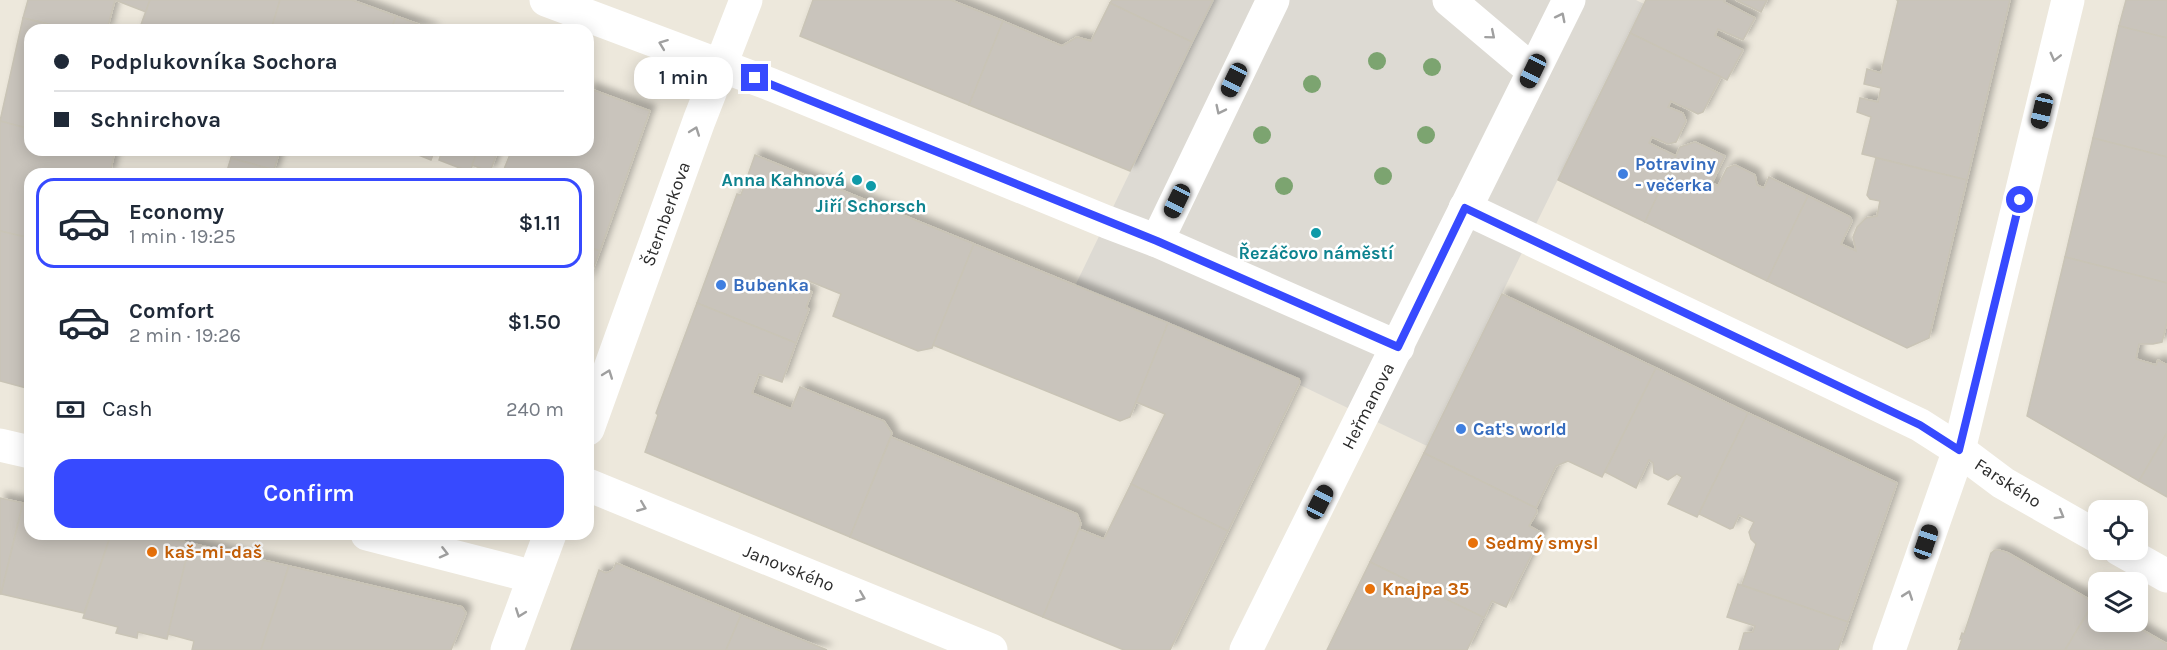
<!DOCTYPE html>
<html lang="en">
<head>
<meta charset="utf-8">
<style>
	body { margin:0; font-family:Karla,sans-serif; background:#f2f2f3; color:#1f2937; height:100vh; display:flex; flex-direction:column; font-size:22px; white-space:nowrap }
	* { box-sizing:border-box; margin:0 }
	p { font-size:20px; color:#747a83 }
	.icon { flex:none; width:33px; height:33px; fill:none; stroke:currentColor; stroke-width:2; stroke-linecap:round; stroke-linejoin:round }
	.map { position:relative; flex:1; overflow:hidden }
	.panel { position:absolute; left:24px; top:168px; width:570px; height:372px; display:flex; flex-direction:column; background:#fff; border-radius:18px; box-shadow:0 3px 15px #0003 }
	.panel>* { flex:none }
	.banner { position:absolute; left:24px; top:24px; width:570px; height:132px; border-radius:18px; box-shadow:0 3px 15px #0003; display:grid; align-content:center; height:132px; padding:0 30px; background:#fff }
	.tools { position:absolute; left:2088px; top:500px; display:grid; gap:12px }
	.tools a { display:grid; place-items:center; width:60px; height:60px; border-radius:12px; background:#fff; box-shadow:0 3px 15px #0003; font-size:30px }
	.end { position:absolute; width:27px; height:27px; margin:-14px; border:8px solid #374aff; background:#fff; box-shadow:0 0 0 3px #fff }
	.from { border-radius:50% }
	.bubble { position:absolute; height:42px; border-radius:18px; background:#fff; box-shadow:0 3px 15px #0003; font-size:20px; font-weight:600; line-height:42px; text-align:center }
	.car { position:absolute; width:18px; height:36px; margin:-18px -9px; border-radius:8px; box-shadow:0 0 4px 2px #0007; background:linear-gradient(#222 24%,#8ab4d8 0 40%,#222 0 76%,#8ab4d8 0 86%,#222 0) }
	.banner b { display:flex; align-items:center; gap:21px; height:57px; font-size:22px }
	.banner b+b { border-top:2px solid #e0e1e3 }
	.banner i { width:15px; height:15px; background:#1f2937 }
	ul { padding:10px 0 0; list-style:none }
	li { display:flex; align-items:center; gap:18px; height:90px; margin:0 12px 9px; padding:0 18px; border:3px solid transparent; border-radius:18px }
	li div { flex:1 }
	li b { display:block; font-size:22px }
	li em { font-style:normal; font-weight:600 }
	li.on { border-color:#374aff }
	li>.icon { width:54px; height:54px; stroke-width:1.5 }
	.pay { display:flex; align-items:center; gap:15px; height:66px; padding:0 30px; font-size:22px }
	.pay p { margin-inline-start:auto }
	.button { display:flex; gap:12px; margin-top:auto; padding:12px 30px }
	.button a { flex:1; height:69px; border-radius:18px; background:#374aff; color:#fff; font-size:24px; font-weight:600; line-height:69px; text-align:center }
	.map>svg:first-child { display:block }
	.plaza { fill:#dddad3 }
	.building { fill:#c9c4bc; stroke:#c9c4b6; stroke-width:1.5; filter:url(#shadow) }
	.lines { fill:none; stroke-linecap:round; stroke-linejoin:round }
	.minor { stroke:#fff; stroke-width:33 }
	.tree { fill:#7ca470 }
	.oneway { stroke:#a0a0a0 }
	.route { stroke:#374aff; stroke-width:8 }
	.shop-dot { fill:#3f7fe0; stroke:#fff; stroke-width:2 }
	.culture-dot { fill:#0f9aa8; stroke:#fff; stroke-width:2 }
	.food-dot { fill:#e8710a; stroke:#fff; stroke-width:2 }
	.labels { text-anchor:middle; dominant-baseline:central; stroke-width:5; stroke-linejoin:round; paint-order:stroke }
	.shop-label { font-size:18px; font-weight:bold; fill:#366cbe; stroke:#fff; text-anchor:start }
	.culture-label { font-size:18px; font-weight:bold; fill:#0d838f; stroke:#fff }
	.street-label { font-size:18px; fill:#2b2b2b; stroke:#fff }
	.food-label { font-size:18px; font-weight:bold; fill:#c56008; stroke:#fff; text-anchor:start }
</style>
</head>
<body>
<div class="map">
<svg width="2167" height="650" viewBox="0 0 2167 650">
	<defs>
		<filter id="shadow"><feDropShadow dx="5.5" dy="-5.5" stdDeviation="3" flood-color="#0004"/></filter>
	</defs>
	<rect width="100%" height="100%" fill="#ede8dc"/>
	<path class="plaza" d="M1213,0H1636L1644,4L1427,446L1300,385L1299,379L1075,286Z"/>
	<g class="building">
		<path d="M28,0H150L146,12L115,0L107,30H73L23,18Z"/>
		<path d="M150,0H280L271,30H139Z"/>
		<path d="M280,0H352L396,16L391,30H271Z"/>
		<path d="M813,0H951L1003,21L969,105L800,36Z"/>
		<path d="M1112,0H1213L1192,42L1110,3Z"/>
		<path d="M1646,0H1725L1724,2L1755,18L1743,40L1718,29L1715,36L1743,50L1727,80L1630,33Z"/>
		<path d="M1736,0H1767L1761,12Z"/>
		<path d="M1897,0H2010L1967,180L1862,154L1871,117L1857,112L1860,98L1878,102L1881,88L1864,84L1867,69L1881,73L1898,1Z"/>
		<path d="M2126,0H2167V38L2119,26Z"/>
		<path d="M1110,3L1192,42L1130,171L969,105L1003,21L1062,46L1077,37L1091,41Z"/>
		<path d="M396,16L434,30H391Z"/>
		<path d="M23,18L73,30H30V129L0,121Z"/>
		<path d="M2119,26L2167,38V157L2093,138Z"/>
		<path d="M1630,33L1721,77L1703,112L1698,114L1671,101L1668,107L1683,113L1686,121L1676,142L1668,144L1652,137L1649,143L1676,156L1645,222L1558,180Z"/>
		<path d="M588,88L650,111L600,251L588,247V174H502L511,152L506,150H588Z"/>
		<path d="M0,121L30,129V150H115L110,174H30V238L0,231Z"/>
		<path d="M2093,138L2167,157V283L2065,257Z"/>
		<path d="M1695,142L1725,156L1712,183L1718,186L1727,168L1735,165L1755,175L1757,185L1764,188L1769,177L1808,196L1767,281L1645,222L1680,147Z"/>
		<path d="M234,150H280L274,170L231,158Z"/>
		<path d="M406,150H435L431,160Z"/>
		<path d="M442,150H478L470,172L439,160Z"/>
		<path d="M478,150H498L490,172L472,165Z"/>
		<path d="M755,155L974,244L932,348L918,351L833,316L841,294L804,279L801,288L812,292L806,308L809,309L796,343L697,303L737,194L741,195Z"/>
		<path d="M231,158L274,170L272,174H226Z"/>
		<path d="M1876,158L1967,180L1929,338L1907,348L1767,281L1808,196L1850,217L1852,221L1841,244L1856,251L1853,237L1857,227L1866,218L1877,216L1880,201L1870,199L1867,195Z"/>
		<path d="M0,231L30,238V389L0,381Z"/>
		<path d="M974,244L1168,323L1130,417L1120,421L933,345Z"/>
		<path d="M588,247L600,251L588,282Z"/>
		<path d="M2065,257L2167,283V322L2162,342L2153,344H2139L2136,359L2156,365L2158,360L2167,365V433L2139,481L2027,416Z"/>
		<path d="M1502,294L1656,368L1602,477L1568,461L1556,466L1536,508L1424,453Z"/>
		<path d="M697,303L796,343L782,382L759,374L752,393L791,409L800,387L884,421L892,433L850,537L645,452L658,415L656,413Z"/>
		<path d="M1168,323L1299,379L1300,382L1228,531L1131,484L1165,414L1136,402Z"/>
		<path d="M1656,368L1748,413L1697,517L1668,504L1682,477L1677,474L1668,480L1654,473L1653,463L1649,460L1636,488L1605,472Z"/>
		<path d="M1748,413L1897,483L1848,622L1742,585L1756,544L1751,539L1749,532L1754,522L1739,515L1733,528L1730,529L1699,514Z"/>
		<path d="M2167,433V497L2139,481Z"/>
		<path d="M891,437L1077,514L1081,524L1043,617L850,537Z"/>
		<path d="M1424,453L1536,508L1537,512L1529,526L1542,533L1506,607L1492,601L1484,618L1370,562Z"/>
		<path d="M1131,484L1228,531L1170,650H1124L1043,617L1079,529L1104,539Z"/>
		<path d="M0,498L23,503L1,594H0Z"/>
		<path d="M23,503L30,505V534H111L84,613L1,594Z"/>
		<path d="M111,534H154L190,543L167,639L138,632L137,638L116,633L118,627L83,618Z"/>
		<path d="M190,543L289,566L261,650H192L194,641L168,634Z"/>
		<path d="M1995,550H1999L2008,553L2094,602L2065,650H1958L1962,639H1960L1962,633L1964,634L1991,553Z"/>
		<path d="M1370,562L1483,617L1467,650H1327Z"/>
		<path d="M616,563L741,615L726,650H571L599,570L606,573L613,570Z"/>
		<path d="M289,566L462,607L466,613L451,650H261Z"/>
		<path d="M1738,584L1848,622L1838,650H1739L1744,633L1753,632L1755,626L1727,617Z"/>
		<path d="M2094,602L2098,604V621H2127L2167,644V650H2065Z"/>
		<path d="M741,615L827,650H726Z"/>
	</g>
	<g class="lines">
		<g class="minor">
			<path d="M546,0L772,85L1107,222L1157,241L1398,347"/>
			<path d="M1449,0L1533,71"/>
			<path d="M1465,208L1920,425L1959,450L2003,483L2098,537"/>
			<path d="M1157,241L1273,0"/>
			<path d="M588,429L699,121L746,0"/>
			<path d="M0,445L30,452"/>
			<path d="M588,485L991,650"/>
			<path d="M367,534L534,577"/>
			<path d="M2119,549L2167,576"/>
			<path d="M507,650L550,534"/>
			<path d="M1246,650L1569,0"/>
			<path d="M1889,650L1959,450L2068,0"/>
		</g>
	</g>
	<g class="tree">
		<circle cx="1377" cy="61" r="9"/>
		<circle cx="1432" cy="67" r="9"/>
		<circle cx="1312" cy="84" r="9"/>
		<circle cx="1262" cy="135" r="9"/>
		<circle cx="1426" cy="135" r="9"/>
		<circle cx="1383" cy="176" r="9"/>
		<circle cx="1284" cy="186" r="9"/>
	</g>
	<defs><path id="oneway-chevron" d="M-2-3.5L2.5 0L-2 3.5" fill="none" stroke-width="1.6" stroke-linecap="round" stroke-linejoin="round" transform="scale(1.5)"/></defs>
	<g class="oneway">
		<use href="#oneway-chevron" transform="translate(1561 17) rotate(-63)"/>
		<use href="#oneway-chevron" transform="translate(1491 35) rotate(40)"/>
		<use href="#oneway-chevron" transform="translate(663 44) rotate(-159)"/>
		<use href="#oneway-chevron" transform="translate(2055 57) rotate(104)"/>
		<use href="#oneway-chevron" transform="translate(1220 110) rotate(116)"/>
		<use href="#oneway-chevron" transform="translate(695 131) rotate(-70)"/>
		<use href="#oneway-chevron" transform="translate(608 374) rotate(-70)"/>
		<use href="#oneway-chevron" transform="translate(642 507) rotate(22)"/>
		<use href="#oneway-chevron" transform="translate(2060 515) rotate(30)"/>
		<use href="#oneway-chevron" transform="translate(444 553) rotate(14)"/>
		<use href="#oneway-chevron" transform="translate(1908 595) rotate(-71)"/>
		<use href="#oneway-chevron" transform="translate(861 597) rotate(22)"/>
		<use href="#oneway-chevron" transform="translate(520 613) rotate(110)"/>
	</g>
	<g class="lines">
		<path class="route" d="M755,78L1157,241L1398,347L1465,208L1920,425L1959,450L2020,200"/>
	</g>
	<g class="shop-dot">
		<circle cx="1623" cy="174" r="6"/>
		<circle cx="721" cy="285" r="6"/>
		<circle cx="1461" cy="429" r="6"/>
	</g>
	<g class="culture-dot">
		<circle cx="857" cy="180" r="6"/>
		<circle cx="871" cy="186" r="6"/>
		<circle cx="1316" cy="233" r="6"/>
	</g>
	<g class="food-dot">
		<circle cx="1473" cy="543" r="6"/>
		<circle cx="152" cy="552" r="6"/>
		<circle cx="1370" cy="589" r="6"/>
	</g>
	<g class="labels">
		<g class="shop-label">
			<text x="1635" y="164">Potraviny<tspan x="1635" dy="21">- večerka</tspan></text>
			<text x="733" y="285">Bubenka</text>
			<text x="1473" y="429">Cat's world</text>
		</g>
		<g class="culture-label">
			<text x="845" y="180" text-anchor="end">Anna Kahnová</text>
			<text x="871" y="206">Jiří Schorsch</text>
			<text x="1316" y="253">Řezáčovo náměstí</text>
		</g>
		<g class="street-label">
			<text transform="translate(666 214) rotate(-70)">Šternberkova</text>
			<text transform="translate(1368 406) rotate(-63)">Heřmanova</text>
			<text transform="translate(2008 483) rotate(33)">Farského</text>
			<text transform="translate(789 568) rotate(22)">Janovského</text>
		</g>
		<g class="food-label">
			<text x="1485" y="543">Sedmý smysl</text>
			<text x="164" y="552">kaš-mi-daš</text>
			<text x="1382" y="589">Knajpa 35</text>
		</g>
	</g>
</svg>
<div class="tools">
<a><svg class="icon" aria-label="locate" viewBox="0 0 24 24"><circle cx="12" cy="12" r="6"/><path d="M12 2v4M12 18v4M2 12h4M18 12h4"/></svg></a>
<a><svg class="icon" aria-label="layers" viewBox="0 0 24 24"><path d="M12 4l9 5-9 5-9-5zM3 14l9 5 9-5"/></svg></a>
</div>
<i class="end from" style="left:2020px;top:200px"></i>
<i class="end" style="left:755px;top:78px"></i>
<div class="bubble" style="left:634px;top:57px;width:99px">1 min</div>
<i class="car" style="left:1533px;top:71px;rotate:206deg"></i>
<i class="car" style="left:1234px;top:80px;rotate:206deg"></i>
<i class="car" style="left:2042px;top:111px;rotate:193deg"></i>
<i class="car" style="left:1177px;top:201px;rotate:206deg"></i>
<i class="car" style="left:1320px;top:502px;rotate:27deg"></i>
<i class="car" style="left:1926px;top:542px;rotate:19deg"></i>
<div class="banner">
<b><i class="from"></i>Podplukovníka Sochora</b>
<b><i></i>Schnirchova</b>
</div>
<section class="panel">
<ul>
<li class="on"><svg class="icon" aria-label="car" viewBox="0 0 24 24"><path d="M5 17H2v-5l4-1 3-4h7l3 4 3 1v5h-3M9 17h6M6 11h13"/><circle cx="7" cy="17" r="2"/><circle cx="17" cy="17" r="2"/></svg><div><b>Economy</b><p>1 min · 19:25</p></div><em>$1.11</em></li>
<li><svg class="icon" aria-label="car" viewBox="0 0 24 24"><path d="M5 17H2v-5l4-1 3-4h7l3 4 3 1v5h-3M9 17h6M6 11h13"/><circle cx="7" cy="17" r="2"/><circle cx="17" cy="17" r="2"/></svg><div><b>Comfort</b><p>2 min · 19:26</p></div><em>$1.50</em></li>
</ul>
<div class="pay"><svg class="icon" aria-label="cash" viewBox="0 0 24 24"><path d="M3 7h18v10H3z"/><circle cx="12" cy="12" r="2"/></svg>Cash<p>240 m</p></div>
<div class="button"><a>Confirm</a></div>
</section>
</div>
</body>
</html>
